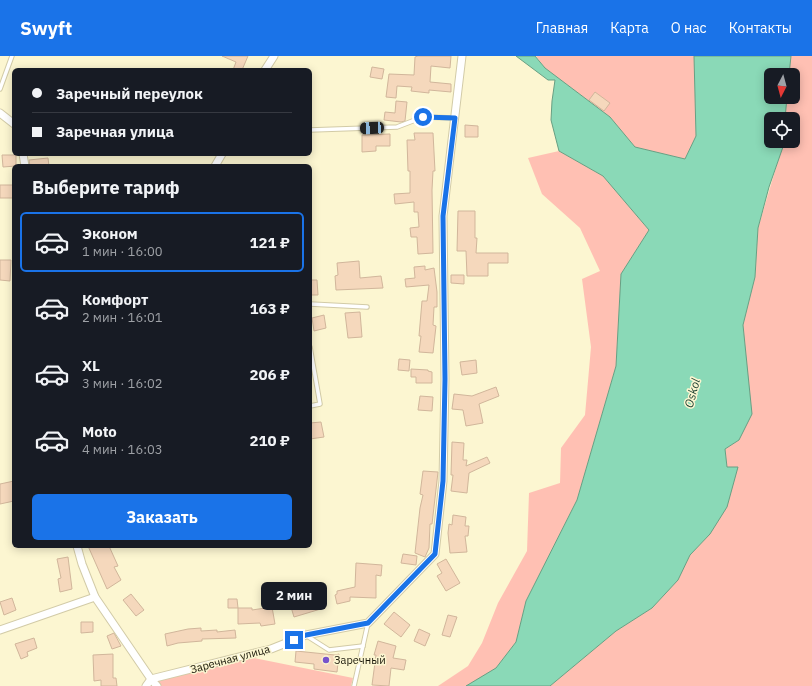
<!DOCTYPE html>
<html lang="ru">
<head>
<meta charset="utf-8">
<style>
	body { margin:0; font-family:"IBM Plex Sans",sans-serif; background:#20242c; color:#f1f3f6; height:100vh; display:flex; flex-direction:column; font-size:15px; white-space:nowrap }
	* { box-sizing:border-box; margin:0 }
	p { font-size:13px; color:#9ea1a6 }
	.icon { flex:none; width:22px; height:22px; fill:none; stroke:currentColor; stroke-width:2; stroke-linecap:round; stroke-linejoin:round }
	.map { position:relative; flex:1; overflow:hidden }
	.drawer { position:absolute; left:12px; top:108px; width:300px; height:384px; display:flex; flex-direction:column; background:#171b24; border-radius:6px; box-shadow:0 2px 10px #0003 }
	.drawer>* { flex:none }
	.banner { position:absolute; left:12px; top:12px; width:300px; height:88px; border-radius:6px; box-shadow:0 2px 10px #0003; display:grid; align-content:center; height:88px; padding:0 20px; background:#171b24 }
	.needle { width:26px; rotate:186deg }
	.fabs { position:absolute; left:764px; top:12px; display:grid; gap:8px }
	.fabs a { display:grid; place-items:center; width:36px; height:36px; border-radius:6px; background:#171b24; box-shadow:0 2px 10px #0003; font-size:20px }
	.end { position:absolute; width:18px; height:18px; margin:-9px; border:5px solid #1a73e8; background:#fff; box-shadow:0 0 0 2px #fff }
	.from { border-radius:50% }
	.bubble { position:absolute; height:28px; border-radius:6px; background:#171b24; box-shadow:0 2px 10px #0003; font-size:13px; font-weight:700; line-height:28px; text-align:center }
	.car { position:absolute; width:12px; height:24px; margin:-12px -6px; border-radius:5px; box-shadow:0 0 3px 1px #0007; background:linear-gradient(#222 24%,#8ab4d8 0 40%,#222 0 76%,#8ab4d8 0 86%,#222 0) }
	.banner b { display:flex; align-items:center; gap:14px; height:38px; font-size:15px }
	.banner b+b { border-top:1px solid #363941 }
	.banner i { width:10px; height:10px; background:#f1f3f6 }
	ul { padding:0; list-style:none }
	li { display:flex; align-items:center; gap:12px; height:60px; margin:0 8px 6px; padding:0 12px; border:2px solid transparent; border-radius:6px }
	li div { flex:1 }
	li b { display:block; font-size:15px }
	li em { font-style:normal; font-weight:700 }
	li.selected { border-color:#1a73e8 }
	li>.icon { width:36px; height:36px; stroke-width:1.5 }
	h2 { padding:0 20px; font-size:18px; line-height:48px }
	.primary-button { display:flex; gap:8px; margin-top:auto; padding:8px 20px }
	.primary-button a { flex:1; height:46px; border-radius:6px; background:#1a73e8; color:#fff; font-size:16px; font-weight:700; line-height:46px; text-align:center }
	header { display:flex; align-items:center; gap:24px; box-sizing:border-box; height:56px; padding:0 20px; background:#1a73e8; color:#fff }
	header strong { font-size:19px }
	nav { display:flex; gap:22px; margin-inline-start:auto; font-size:14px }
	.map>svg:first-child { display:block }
	.green { fill:#ffc0b3 }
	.water { fill:#8ad9b7; stroke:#689f83 }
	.building { fill:#f5d8bc; stroke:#d1b69b }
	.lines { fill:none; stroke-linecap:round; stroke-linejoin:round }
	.service-casing { stroke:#d2cba7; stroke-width:5.5 }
	.minor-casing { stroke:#d2cba7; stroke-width:9 }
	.service { stroke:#fff; stroke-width:3.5 }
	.minor { stroke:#fff; stroke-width:7 }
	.route { stroke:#1a73e8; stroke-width:5 }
	.poi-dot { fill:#7753cc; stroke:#fcf6d1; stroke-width:1.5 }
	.labels { text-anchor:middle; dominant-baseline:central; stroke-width:3; stroke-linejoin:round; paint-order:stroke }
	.street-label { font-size:11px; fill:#191709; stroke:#fcf6d1 }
	.poi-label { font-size:11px; fill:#191709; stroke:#fcf6d1; text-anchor:start }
	.water-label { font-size:12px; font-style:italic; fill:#193d2e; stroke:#fcf6d1 }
</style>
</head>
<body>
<header>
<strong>Swyft</strong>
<nav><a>Главная</a><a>Карта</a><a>О нас</a><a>Контакты</a></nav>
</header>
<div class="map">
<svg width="812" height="630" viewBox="0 0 812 630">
	<rect width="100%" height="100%" fill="#fcf6d1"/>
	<g class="green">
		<path d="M536,0H694L696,80L685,103L635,91L610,61L545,12Z"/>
		<path d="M791,0H812V630H550L616,575L652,552L678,524L690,499L710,478L738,411L727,412L725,393L739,384L746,309L743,269L755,221L758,172L784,85H793V63H785L787,41H793V19H789Z"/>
		<path d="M559,95L603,120L649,174L621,218L616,310L577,444L526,545L516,586L496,612L475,626L466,630H438L468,610L482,587L498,547L527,495L529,437L560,427L561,392L585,359L591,291L582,223L600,215L580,172L542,138L528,102Z"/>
		<path d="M254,602L353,622L351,630H161L156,625Z"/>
	</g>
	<path class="water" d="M516,0H535L545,12L610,61L635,91L685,103L696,80L694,0H791L789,19H771V41H787L785,63H771V85H784V88L769,131L758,172L755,221L743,269L752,358L739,384L725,393L727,411H738L727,451L710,478L690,499L678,524L652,552L616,575L550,630H466L496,612L516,586L526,545L577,444L616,310L621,218L649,174L603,120L559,95L551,64L552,45L555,24H548Z"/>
	<g class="building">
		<path d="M222,0H248L242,14H233L236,6Z"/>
		<path d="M418,0H451L450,12L431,10L430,26L451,28V36L429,34V37L411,35L412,31L397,30L396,42L386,41L389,18L414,19L415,1Z"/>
		<path d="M372,11L384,13L382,23L370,21Z"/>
		<path d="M595,36L610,47L604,55L589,44Z"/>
		<path d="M396,45L407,46L405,65L401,66L384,64L385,56L395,57Z"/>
		<path d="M465,69L478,70V81H465Z"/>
		<path d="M414,77H433L435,115H433L432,134L433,197L418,198L417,181H411L410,172L419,171L418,156H414V146L395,148L394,138L410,137V115H408L407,84H415Z"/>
		<path d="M390,78V90H376V95L362,96V79Z"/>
		<path d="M2,99H16V110L3,111Z"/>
		<path d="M48,102L49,110H30L29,104Z"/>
		<rect x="0" y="129" width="14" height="13"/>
		<path d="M458,155H475V182H477L476,197H508V207H488V220H467L466,195H457Z"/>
		<path d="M0,204H11L10,225L0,224Z"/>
		<path d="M359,205L360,222L381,220L383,232L336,234L335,220L338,219L337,207Z"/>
		<path d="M425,210V214L434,212L437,236V251H434L433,269L436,270L433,297L419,296L421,280H419L422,245H427L429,229L406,231L405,223L415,222L414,211Z"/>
		<path d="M451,219H464V228L451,227Z"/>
		<path d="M310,224H317L318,239H310Z"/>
		<path d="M360,256L362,281L348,282L345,257Z"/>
		<path d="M324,259L326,272L314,275L312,262Z"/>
		<path d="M399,303L410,304L409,315L398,314Z"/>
		<path d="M476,304L477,317L462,319L460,306Z"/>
		<path d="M411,313L428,314V315L432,316V327H416V321H411Z"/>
		<path d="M496,331L499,340L479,348L483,367L466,370L463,354L452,353L454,338L472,340Z"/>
		<path d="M420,340L433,341L432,355L418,354Z"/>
		<path d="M321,366L324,381L310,383V367Z"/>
		<path d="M452,386L464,387L463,404H467L466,410L487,401L490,407L469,417L467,437L451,435L453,419H451Z"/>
		<path d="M423,415L438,416L432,468H430L429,492L425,501L415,497L420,452L423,439L420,438Z"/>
		<path d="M14,425V445L0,448V428Z"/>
		<path d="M453,459L466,461L465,470H469L468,480H465L467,496L450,497L448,477L449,468L452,469Z"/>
		<path d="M88,490H109L118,510L114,511L121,524L107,533Z"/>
		<path d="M403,498L417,500L416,509L401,507Z"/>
		<path d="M68,501L72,533L60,536L58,523L61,522L57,503Z"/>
		<path d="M446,503L460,527L446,535L437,520L442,517L437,508Z"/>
		<path d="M356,507L382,509L381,520L376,519V542L350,541V545L337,548L335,539L337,538V535L355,531Z"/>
		<rect x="288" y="530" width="13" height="7"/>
		<path d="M131,538L144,554L136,560L123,544Z"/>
		<path d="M12,542L16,554L4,559L0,546Z"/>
		<path d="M228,543H237L238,552H228Z"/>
		<path d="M321,543L324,552L294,561L291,551Z"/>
		<path d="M272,551L275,568L261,570L260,567L238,568V552H252V554Z"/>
		<path d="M394,556L410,569L401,581L384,568Z"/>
		<path d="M448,559L457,561L450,581L442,579Z"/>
		<path d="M81,566H93V576L81,577Z"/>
		<path d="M201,572V575L217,574V576L235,574L236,582L202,583V585L178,587L167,590L165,578L188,573Z"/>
		<path d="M419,573L430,578L425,590L414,585Z"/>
		<path d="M114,577L121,590L112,593L107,580Z"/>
		<path d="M34,582L37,592L27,596L28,600L21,603L15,588Z"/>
		<path d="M378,585L396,590L393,602L406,604L404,614L391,612L389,630L372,629L376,599H374Z"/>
		<path d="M296,595L335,599L339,598L337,616L314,613V608L295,606Z"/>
		<path d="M113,598V622H116L117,630H101V624L94,625L93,599Z"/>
	</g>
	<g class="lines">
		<g class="service-casing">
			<g id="service">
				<path d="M0,33L12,0"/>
				<path d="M310,74L397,71L423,61L455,62"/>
				<path d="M310,248L367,251"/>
				<path d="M310,291L320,348L310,350"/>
				<path d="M307,580L329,594L363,590"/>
				<path d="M354,630L368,567"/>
			</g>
		</g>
		<g class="minor-casing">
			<g id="minor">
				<path d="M265,14L274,0"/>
				<path d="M0,57L14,68"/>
				<path d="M23,98L25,110"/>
				<path d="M215,110L222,98"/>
				<path d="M77,490L82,508L95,541L151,623L146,630"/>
				<path d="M0,574L95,541"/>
				<path d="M157,630L151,623L271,593L306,579L368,567L435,498L443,425L445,323L443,160L462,0"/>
			</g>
		</g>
		<use href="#service" class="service"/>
		<use href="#minor" class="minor"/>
	</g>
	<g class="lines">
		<path class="route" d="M294,584L306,579L368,567L435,498L443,425L445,323L443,160L455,62L423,61"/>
	</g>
	<circle class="poi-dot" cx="326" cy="604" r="4"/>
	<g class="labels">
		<g class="street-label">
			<text transform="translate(230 603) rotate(-15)">Заречная улица</text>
		</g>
		<g class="poi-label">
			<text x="334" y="604">Заречный</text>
		</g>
		<g class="water-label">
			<text transform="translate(692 337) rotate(-75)">Oskol</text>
		</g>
	</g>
</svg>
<div class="fabs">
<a><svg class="needle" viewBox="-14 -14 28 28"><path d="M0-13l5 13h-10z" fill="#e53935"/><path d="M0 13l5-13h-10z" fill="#9ea1a6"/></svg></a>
<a><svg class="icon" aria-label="locate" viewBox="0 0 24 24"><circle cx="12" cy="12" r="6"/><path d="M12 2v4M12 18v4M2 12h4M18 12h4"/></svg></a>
</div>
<i class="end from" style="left:423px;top:61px"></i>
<i class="end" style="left:294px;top:584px"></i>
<div class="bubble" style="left:261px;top:526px;width:66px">2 мин</div>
<i class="car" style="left:372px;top:72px;rotate:267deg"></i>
<div class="banner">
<b><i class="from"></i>Заречный переулок</b>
<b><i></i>Заречная улица</b>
</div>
<section class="drawer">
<h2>Выберите тариф</h2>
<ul>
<li class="selected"><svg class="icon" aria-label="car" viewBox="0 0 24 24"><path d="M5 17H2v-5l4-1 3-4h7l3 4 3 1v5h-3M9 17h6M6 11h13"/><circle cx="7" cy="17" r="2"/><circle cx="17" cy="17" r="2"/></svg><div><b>Эконом</b><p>1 мин · 16:00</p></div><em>121 ₽</em></li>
<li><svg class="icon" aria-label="car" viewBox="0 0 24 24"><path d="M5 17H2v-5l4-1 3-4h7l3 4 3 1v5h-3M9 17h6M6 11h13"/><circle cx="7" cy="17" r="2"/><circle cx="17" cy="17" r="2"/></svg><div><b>Комфорт</b><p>2 мин · 16:01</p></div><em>163 ₽</em></li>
<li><svg class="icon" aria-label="car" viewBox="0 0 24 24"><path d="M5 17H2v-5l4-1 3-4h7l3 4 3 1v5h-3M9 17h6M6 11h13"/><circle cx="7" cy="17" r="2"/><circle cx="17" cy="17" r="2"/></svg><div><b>XL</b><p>3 мин · 16:02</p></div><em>206 ₽</em></li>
<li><svg class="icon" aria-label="car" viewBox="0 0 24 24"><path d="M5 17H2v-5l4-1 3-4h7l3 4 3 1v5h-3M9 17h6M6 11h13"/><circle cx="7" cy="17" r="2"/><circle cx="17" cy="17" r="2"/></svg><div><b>Moto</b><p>4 мин · 16:03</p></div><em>210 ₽</em></li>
</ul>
<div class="primary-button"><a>Заказать</a></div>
</section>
</div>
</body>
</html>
